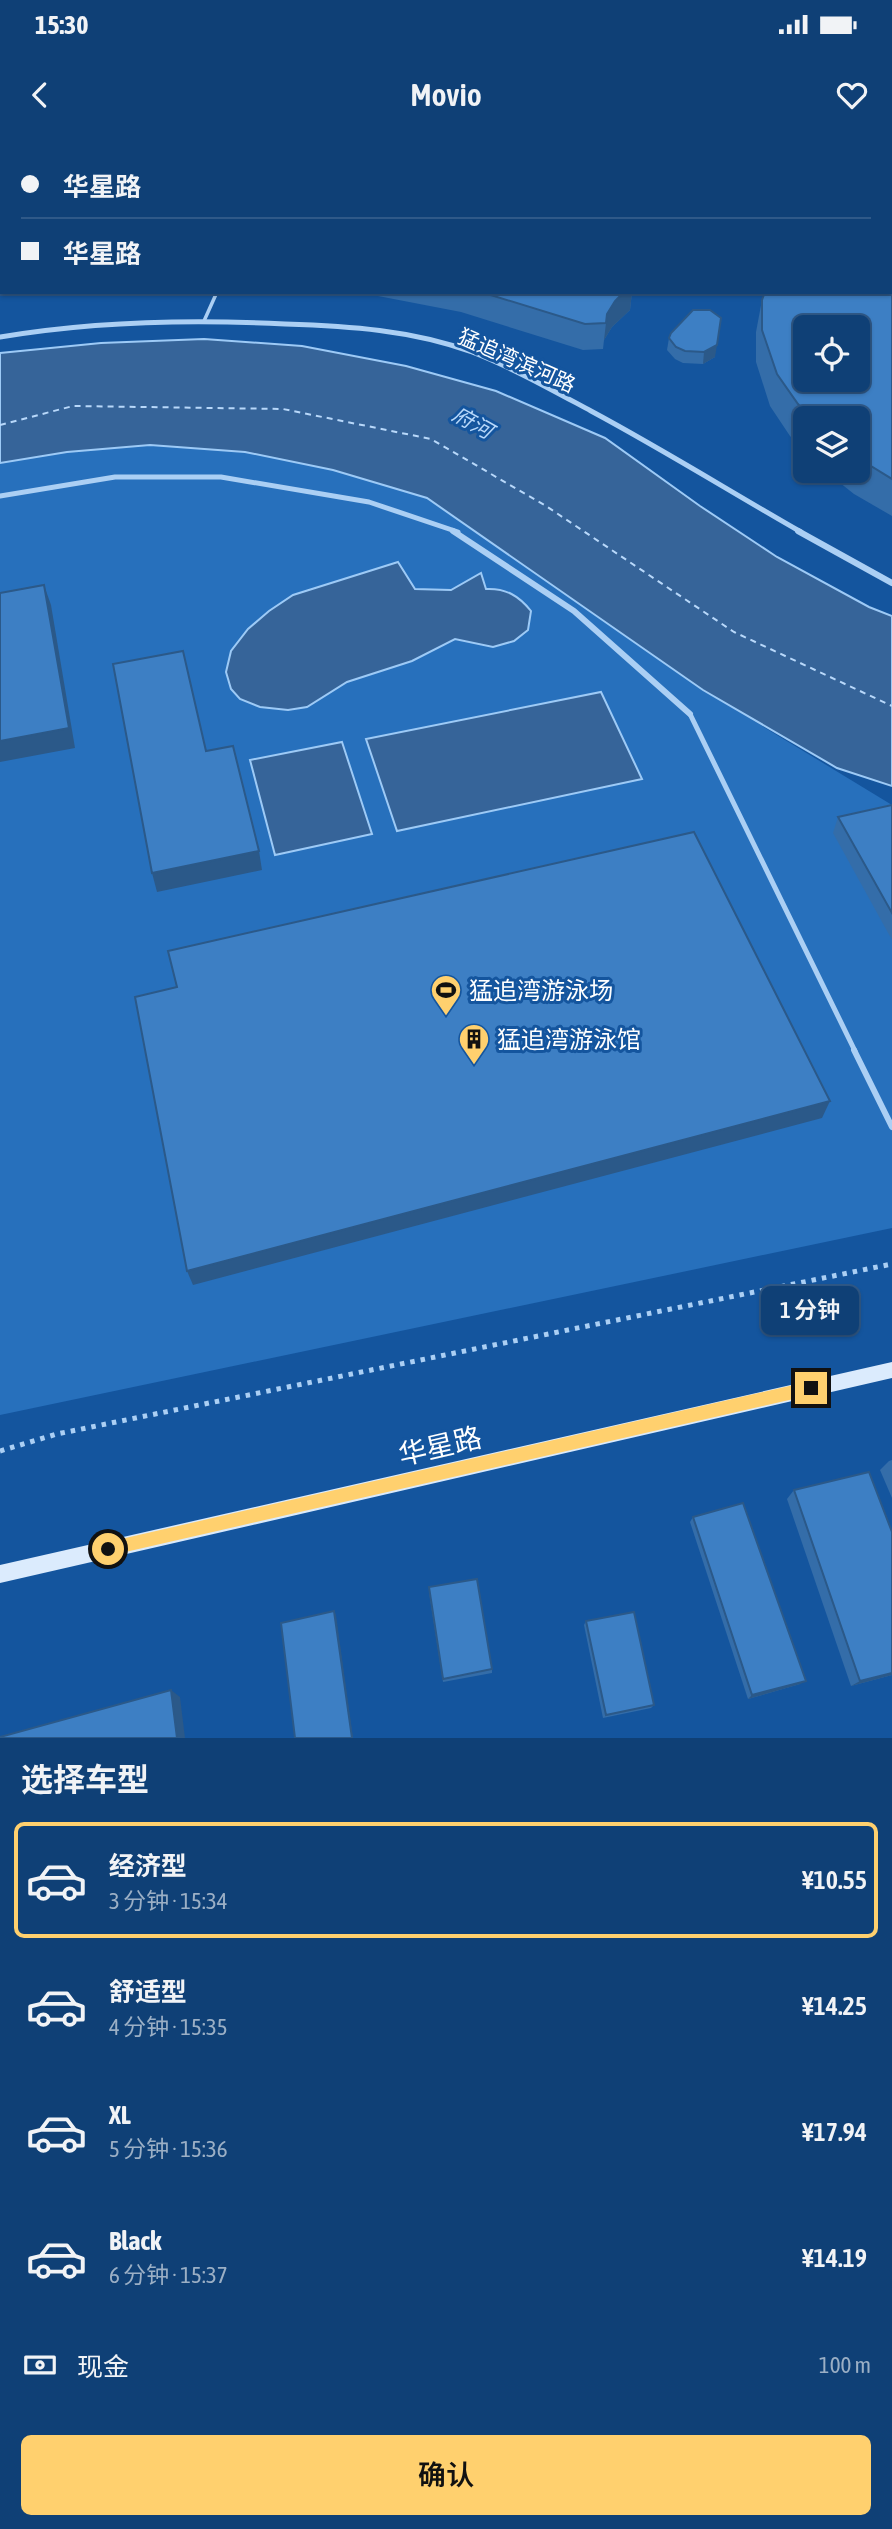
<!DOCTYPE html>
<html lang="zh">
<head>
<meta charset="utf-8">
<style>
	body { margin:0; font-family:"Asap Condensed","Noto Sans SC",sans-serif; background:#18477b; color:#f1f3f6; height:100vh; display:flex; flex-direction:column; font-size:26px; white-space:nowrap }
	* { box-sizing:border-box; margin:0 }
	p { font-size:23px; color:#9bafc5 }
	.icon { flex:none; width:38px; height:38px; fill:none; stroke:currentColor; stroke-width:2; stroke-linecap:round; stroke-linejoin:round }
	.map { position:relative; height:1598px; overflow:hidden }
	.sheet { display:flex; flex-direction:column; background:#0f4076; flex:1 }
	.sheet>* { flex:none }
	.top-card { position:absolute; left:0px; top:0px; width:892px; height:154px; box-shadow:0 2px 5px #0004,0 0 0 2px #2f5988; display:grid; align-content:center; height:154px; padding:0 21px; background:#0f4076 }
	.buttons { position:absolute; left:793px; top:175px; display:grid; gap:14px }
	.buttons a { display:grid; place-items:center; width:77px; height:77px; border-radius:10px; background:#0f4076; box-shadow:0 2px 5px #0004,0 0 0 2px #2f5988; font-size:35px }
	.end { position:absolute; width:32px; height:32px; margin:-16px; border:9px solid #ffd06e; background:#111; box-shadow:0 0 0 4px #111 }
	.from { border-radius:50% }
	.bubble { position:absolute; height:49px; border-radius:10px; background:#0f4076; box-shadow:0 2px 5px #0004,0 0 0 2px #2f5988; font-size:23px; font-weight:600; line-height:49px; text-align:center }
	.top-card b { display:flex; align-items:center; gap:24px; height:66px; font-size:26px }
	.top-card b+b { border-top:2px solid #2f5988 }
	.top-card i { width:18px; height:18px; background:#f1f3f6 }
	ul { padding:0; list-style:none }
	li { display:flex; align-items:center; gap:21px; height:116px; margin:0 14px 10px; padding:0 7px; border:4px solid transparent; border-radius:10px }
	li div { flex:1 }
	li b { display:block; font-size:26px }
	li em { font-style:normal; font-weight:600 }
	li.active { border-color:#ffd06e }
	li>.icon { width:63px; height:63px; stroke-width:1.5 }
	h2 { padding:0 21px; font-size:32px; line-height:84px }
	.pay { display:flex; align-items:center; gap:18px; height:77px; padding:0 21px; font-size:26px }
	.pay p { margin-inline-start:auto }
	.primary-button { display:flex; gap:14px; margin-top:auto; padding:14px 21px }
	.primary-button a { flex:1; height:80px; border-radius:10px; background:#ffd06e; color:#111; font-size:28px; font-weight:600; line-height:80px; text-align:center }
	.status { display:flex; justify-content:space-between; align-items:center; height:49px; padding:0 35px; background:#0f4076; direction:ltr }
	.status svg { height:19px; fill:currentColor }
	header { display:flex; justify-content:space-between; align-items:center; height:91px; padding:0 21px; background:#0f4076; font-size:32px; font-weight:600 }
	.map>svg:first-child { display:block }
	.green { fill:#2770bc }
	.water { fill:#366499; stroke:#9dcaf6; stroke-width:2 }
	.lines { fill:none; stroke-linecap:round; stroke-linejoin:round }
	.ferry { stroke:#b8d8fa; stroke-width:2; stroke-dasharray:6 5; stroke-linecap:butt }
	.path { stroke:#abcff4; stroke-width:5; stroke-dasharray:4.5 6; stroke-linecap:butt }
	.lane-far2 { stroke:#abcff4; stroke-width:3.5 }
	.lane-far1 { stroke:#abcff4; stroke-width:5 }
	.lane { stroke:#abcff4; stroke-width:6 }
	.street-far1 { stroke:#abcff4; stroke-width:5 }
	.street { stroke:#abcff4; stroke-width:6 }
	.secondary { fill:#dbebfd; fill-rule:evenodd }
	.primary { fill:#f8fbff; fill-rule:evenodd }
	.wall { fill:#346da9 }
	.shaded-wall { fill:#2b5989 }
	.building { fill:#3d7fc4; stroke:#2b5989; stroke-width:2; fill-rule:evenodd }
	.route { fill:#ffd06e }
	.labels { text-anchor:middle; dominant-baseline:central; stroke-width:6; stroke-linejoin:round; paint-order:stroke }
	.far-street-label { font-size:21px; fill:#fff; stroke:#14559e }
	.far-water-label { font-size:21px; font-style:italic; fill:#b8d8fa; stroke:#14559e }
	.poi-label { font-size:24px; fill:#fff; stroke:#14559e; text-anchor:start }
	.near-street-label { font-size:28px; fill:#fff; stroke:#14559e }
</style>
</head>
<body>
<div class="status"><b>15:30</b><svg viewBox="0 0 49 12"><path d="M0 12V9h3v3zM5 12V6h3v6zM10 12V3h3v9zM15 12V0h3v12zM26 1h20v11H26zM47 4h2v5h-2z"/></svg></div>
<header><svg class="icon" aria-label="back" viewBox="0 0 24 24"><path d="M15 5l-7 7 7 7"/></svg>Movio<svg class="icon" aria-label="heart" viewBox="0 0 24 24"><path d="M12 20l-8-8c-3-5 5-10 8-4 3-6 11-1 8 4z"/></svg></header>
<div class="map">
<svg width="892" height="1598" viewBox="0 0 892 1598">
	<rect width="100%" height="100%" fill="#14559e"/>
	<path class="green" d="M150,305L245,312L333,330L427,358L703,550L892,665V1088L0,1275V323L67,312Z"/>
	<g class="water">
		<path d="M204,199L302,206L406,226L496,251L605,298L700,366L777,417L869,467L892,476V646L837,628L703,550L427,358L333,330L245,312L150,305L67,312L0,323V213L101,203Z"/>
		<path d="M398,422L415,449L451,450L481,433L486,449C506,448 519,456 531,471L528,490L514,501L493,507L455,499L412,521L347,542L307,567L288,570L260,567L240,559L231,549L226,532L231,511L248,489L269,471L293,455Z"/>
		<path d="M601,552L642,639L397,691L366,599Z"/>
		<path d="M342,602L372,694L275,715L250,620Z"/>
	</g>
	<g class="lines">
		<path class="ferry" d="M0,285L73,266L283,269L431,299L546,366L734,492L892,566"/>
		<path class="path" d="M0,1311L57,1294L892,1124"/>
		<path class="lane-far2" d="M204,181L217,152"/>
		<path class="lane-far1" d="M690,574L855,911"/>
		<path class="lane" d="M854,910L892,987"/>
		<g class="street-far1">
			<path d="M0,197C95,181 189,179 285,184C348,186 412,190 472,212C513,228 552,250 591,271C662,309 731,352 801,392"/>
			<path d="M0,356L115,337H221L369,362L458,392"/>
		</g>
		<g class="street">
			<path d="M453,391L574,471L690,574"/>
			<path d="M798,391L892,443"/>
		</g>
		<g class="secondary">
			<rect x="0" y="9" width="2" height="6"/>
			<path d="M892,1222V1238L0,1443V1425Z"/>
		</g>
		<g class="primary">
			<path d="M586,0H596L597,2H587Z"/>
			<path d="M629,0H641L642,2H630Z"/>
			<path d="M660,0H671L672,2H661Z"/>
			<rect x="891" y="103" width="1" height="6"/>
			<rect x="891" y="121" width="1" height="6"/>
		</g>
	</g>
	<g class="wall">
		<path d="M293,0H399L398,2H305Z"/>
		<rect x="420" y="0" width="104" height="2"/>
		<path d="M725,0H830L825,2H728Z"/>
		<path d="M834,0H892L891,4V2H832Z"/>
		<rect x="891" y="6" width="1" height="50"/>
		<path d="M892,138V376L854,354L825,331H858V278H805V311L790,296L770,266L756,222V192L762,160Z"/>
		<path d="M345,152H632L630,170L612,187L604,200L603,209L583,210L461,172L378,156Z"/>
		<path d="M669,198L715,217L703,224L683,223L675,219L667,210Z"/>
		<path d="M892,665V800L833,693L838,677Z"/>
		<path d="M892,1320V1358L880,1330L889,1321Z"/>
		<path d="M794,1350L892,1535L851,1546L787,1359Z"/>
		<path d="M693,1377L800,1544L748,1559L690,1382Z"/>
		<path d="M429,1452L492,1529V1533L443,1542Z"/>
		<path d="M586,1481L654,1565L651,1568L603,1578L584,1485Z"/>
	</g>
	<g class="shaded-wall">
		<rect x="510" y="0" width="14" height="2"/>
		<path d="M764,0H830L825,2H763Z"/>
		<path d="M624,152H632L630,170L612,187L604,200L607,174L615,161Z"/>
		<path d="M717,205L715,217L703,224L704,212Z"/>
		<path d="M44,445L51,465L75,608L0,622V601Z"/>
		<path d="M259,711L262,730L157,752L152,733Z"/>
		<path d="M830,961L822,978L193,1145L187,1131Z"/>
		<path d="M334,1471L336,1475L353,1598H352Z"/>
		<path d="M892,1533V1535L851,1546L860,1541Z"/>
		<path d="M806,1541L800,1544L748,1559L752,1555Z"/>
		<path d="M171,1550L180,1557L185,1598H177Z"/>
	</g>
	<g class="building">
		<path d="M834,0H870L876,2H832Z"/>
		<path d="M891,6H892V29L891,28Z"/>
		<path d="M891,138H892V339L858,318V278H812L798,264L777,234L762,190V160L765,152H891ZM805,187H858V240H805Z"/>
		<path d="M481,152H624L615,161L607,174L606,183L585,184Z"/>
		<path d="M693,170H710L721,178L717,205L704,212L685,211L676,207L669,198L671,193Z"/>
		<path d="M44,445L69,588L0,601V453Z"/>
		<path d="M183,511L206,611L233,606L259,711L152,733L113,524Z"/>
		<path d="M892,665V773L838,677Z"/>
		<path d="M694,692L830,961L187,1131L135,857L177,847L168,811Z"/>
		<path d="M869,1332L892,1392V1533L860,1541L794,1350Z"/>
		<path d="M743,1363L806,1541L752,1555L693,1377Z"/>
		<path d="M477,1439L492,1529L443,1539L429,1447Z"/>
		<path d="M334,1471L352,1598H295L281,1483Z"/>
		<path d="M634,1472L654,1565L606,1575L586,1481Z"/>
		<path d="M171,1550L177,1598H0V1597Z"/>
	</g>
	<path class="route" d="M811,1241L818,1248L811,1255L108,1416L103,1414L101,1409L103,1404L108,1402Z"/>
	<defs>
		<g id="stadium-pin" transform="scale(1.575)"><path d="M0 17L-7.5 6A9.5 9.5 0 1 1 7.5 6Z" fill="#ffd06e" stroke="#14559e"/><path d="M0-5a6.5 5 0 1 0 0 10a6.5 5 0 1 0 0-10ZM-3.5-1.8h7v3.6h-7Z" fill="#111"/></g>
		<g id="building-pin" transform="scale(1.575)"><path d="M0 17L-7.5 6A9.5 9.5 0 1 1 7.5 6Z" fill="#ffd06e" stroke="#14559e"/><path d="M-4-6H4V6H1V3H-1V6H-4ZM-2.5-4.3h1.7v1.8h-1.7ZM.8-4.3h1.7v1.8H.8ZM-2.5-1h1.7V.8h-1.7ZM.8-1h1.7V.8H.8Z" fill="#111"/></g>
	</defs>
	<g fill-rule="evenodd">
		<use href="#stadium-pin" x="446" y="850"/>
		<use href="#building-pin" x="474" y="899"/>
	</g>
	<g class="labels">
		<g class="far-street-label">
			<text transform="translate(517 220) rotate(24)">猛追湾滨河路</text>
		</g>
		<g class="far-water-label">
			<text transform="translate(473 282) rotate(29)">府河</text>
		</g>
		<g class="poi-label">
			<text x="469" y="850">猛追湾游泳场</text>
			<text x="497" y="899">猛追湾游泳馆</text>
		</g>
		<g class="near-street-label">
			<text transform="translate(440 1306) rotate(-13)">华星路</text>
		</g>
	</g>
</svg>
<div class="buttons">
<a><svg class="icon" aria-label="locate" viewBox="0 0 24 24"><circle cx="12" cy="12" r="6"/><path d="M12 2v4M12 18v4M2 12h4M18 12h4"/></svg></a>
<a><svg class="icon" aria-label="layers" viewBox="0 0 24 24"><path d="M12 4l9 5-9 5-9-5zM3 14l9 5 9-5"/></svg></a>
</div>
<i class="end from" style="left:108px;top:1409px"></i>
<i class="end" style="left:811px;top:1248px"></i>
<div class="bubble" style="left:761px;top:1146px;width:98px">1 分钟</div>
<div class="top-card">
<b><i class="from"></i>华星路</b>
<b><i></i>华星路</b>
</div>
</div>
<section class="sheet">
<h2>选择车型</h2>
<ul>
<li class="active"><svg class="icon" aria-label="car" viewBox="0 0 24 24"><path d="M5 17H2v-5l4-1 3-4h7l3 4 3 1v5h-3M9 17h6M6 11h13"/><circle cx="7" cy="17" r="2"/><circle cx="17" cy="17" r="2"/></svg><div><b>经济型</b><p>3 分钟 · 15:34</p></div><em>¥10.55</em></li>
<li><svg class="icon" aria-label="car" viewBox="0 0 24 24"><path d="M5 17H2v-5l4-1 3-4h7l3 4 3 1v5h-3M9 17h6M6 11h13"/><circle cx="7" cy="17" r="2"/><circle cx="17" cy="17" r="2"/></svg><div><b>舒适型</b><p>4 分钟 · 15:35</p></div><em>¥14.25</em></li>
<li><svg class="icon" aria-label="car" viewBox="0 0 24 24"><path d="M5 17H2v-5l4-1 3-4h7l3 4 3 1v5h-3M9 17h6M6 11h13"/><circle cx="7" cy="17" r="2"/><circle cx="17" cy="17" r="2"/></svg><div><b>XL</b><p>5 分钟 · 15:36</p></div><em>¥17.94</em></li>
<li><svg class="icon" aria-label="car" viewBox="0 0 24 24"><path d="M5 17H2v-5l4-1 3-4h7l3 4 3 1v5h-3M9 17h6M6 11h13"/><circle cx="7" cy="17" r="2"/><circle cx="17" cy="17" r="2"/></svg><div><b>Black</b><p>6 分钟 · 15:37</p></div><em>¥14.19</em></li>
</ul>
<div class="pay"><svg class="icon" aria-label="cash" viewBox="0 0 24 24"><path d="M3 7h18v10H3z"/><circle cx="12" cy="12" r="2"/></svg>现金<p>100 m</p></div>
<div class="primary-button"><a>确认</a></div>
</section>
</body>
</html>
